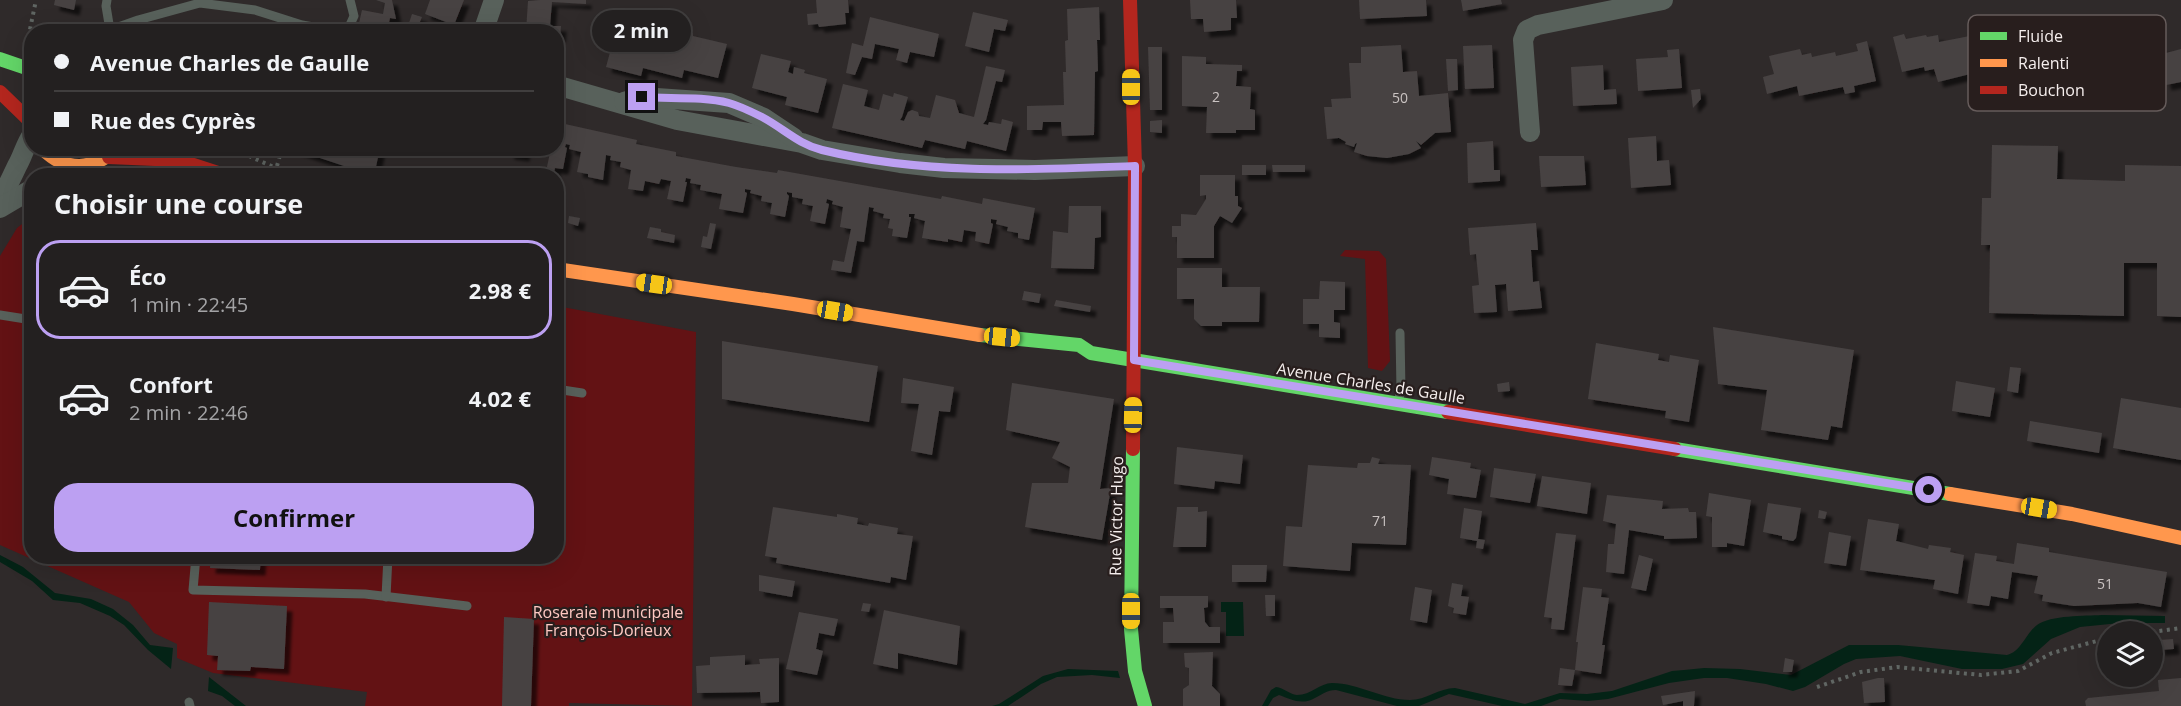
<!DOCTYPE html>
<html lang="fr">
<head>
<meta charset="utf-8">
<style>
	body { margin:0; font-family:"Open Sans",sans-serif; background:#2b2829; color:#f1f3f6; height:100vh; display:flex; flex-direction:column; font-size:22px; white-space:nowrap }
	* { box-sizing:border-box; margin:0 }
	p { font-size:20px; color:#a3a3a5 }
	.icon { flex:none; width:33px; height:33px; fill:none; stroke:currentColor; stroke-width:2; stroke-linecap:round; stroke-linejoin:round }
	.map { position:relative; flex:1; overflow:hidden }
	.panel { position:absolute; left:24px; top:168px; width:540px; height:396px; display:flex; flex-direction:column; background:#232020; border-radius:24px; box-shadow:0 6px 24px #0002,0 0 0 2px #403e3e }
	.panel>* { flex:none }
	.hud { position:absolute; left:24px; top:24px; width:540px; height:132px; border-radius:24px; box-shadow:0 6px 24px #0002,0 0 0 2px #403e3e; display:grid; align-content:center; height:132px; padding:0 30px; background:#232020 }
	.controls { position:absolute; left:2097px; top:621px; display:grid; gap:12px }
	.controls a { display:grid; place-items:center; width:66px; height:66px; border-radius:50%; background:#232020; box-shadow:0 6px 24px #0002,0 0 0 2px #403e3e; font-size:30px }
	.end { position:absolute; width:27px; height:27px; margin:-14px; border:8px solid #bca0f2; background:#111; box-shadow:0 0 0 3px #111 }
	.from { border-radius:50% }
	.bubble { position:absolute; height:42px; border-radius:21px; background:#232020; box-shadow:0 6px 24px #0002,0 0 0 2px #403e3e; font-size:20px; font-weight:700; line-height:42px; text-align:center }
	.car { position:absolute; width:18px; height:36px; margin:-18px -9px; border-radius:8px; box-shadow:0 0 4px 2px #0007; background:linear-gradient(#f5c518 24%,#345 0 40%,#f5c518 0 76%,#345 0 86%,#f5c518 0) }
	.hud b { display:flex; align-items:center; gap:21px; height:57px; font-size:22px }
	.hud b+b { border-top:2px solid #403e3e }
	.hud i { width:15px; height:15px; background:#f1f3f6 }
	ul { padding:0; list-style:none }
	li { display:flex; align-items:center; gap:18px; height:99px; margin:0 12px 9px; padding:0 18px; border:3px solid transparent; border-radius:24px }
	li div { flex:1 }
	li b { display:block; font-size:22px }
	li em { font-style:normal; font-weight:700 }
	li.selected { border-color:#bca0f2 }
	li>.icon { width:54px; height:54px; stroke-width:1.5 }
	h2 { padding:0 30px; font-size:27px; line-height:72px }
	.action { display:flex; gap:12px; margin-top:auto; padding:12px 30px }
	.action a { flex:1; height:69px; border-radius:24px; background:#bca0f2; color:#111; font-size:24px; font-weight:700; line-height:69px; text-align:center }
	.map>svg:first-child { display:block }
	.green { fill:#631214 }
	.water { fill:#042316 }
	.building { fill:#474242; filter:url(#shadow) }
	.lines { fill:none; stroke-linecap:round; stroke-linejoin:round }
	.path { stroke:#606663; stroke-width:4; stroke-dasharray:3 4.5; stroke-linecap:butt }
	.lane { stroke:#58615b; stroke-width:9 }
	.street { stroke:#58615b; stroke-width:20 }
	.fast { stroke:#63d668; stroke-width:14 }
	.slow { stroke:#ff974d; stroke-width:14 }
	.jam { stroke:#b3261e; stroke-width:14 }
	.route { stroke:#bca0f2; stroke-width:8 }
	.labels { text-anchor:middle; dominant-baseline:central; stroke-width:4.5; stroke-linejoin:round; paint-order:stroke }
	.number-label { font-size:14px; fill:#cac3c2 }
	.street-label { font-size:16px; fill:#f5eeed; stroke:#281e1d }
	.park-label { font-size:16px; fill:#ffc8c2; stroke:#281e1d }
	.key { fill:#281e1d; stroke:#665c5b; stroke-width:1.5 }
	.key-label { font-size:16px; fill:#f5eeed }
</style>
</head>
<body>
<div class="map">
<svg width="2181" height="706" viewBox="0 0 2181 706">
	<defs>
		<filter id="shadow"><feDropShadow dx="5.5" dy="5.5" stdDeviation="1.5" flood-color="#0009"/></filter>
	</defs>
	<rect width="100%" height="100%" fill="#2f2a2a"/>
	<g class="green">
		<path d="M31,217L32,556H556L557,306L696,332L692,706L569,703V706H365L367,692L213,673L177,658V644L154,633L129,602L0,545V256L17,228Z"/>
		<path d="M1345,250L1379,251L1386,259L1390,361L1382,371L1368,368L1365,259L1340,256Z"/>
	</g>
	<g class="water">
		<path d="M0,555L23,567L55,593L91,599L113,609L133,625L150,645L173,648L171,669L148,650L124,625L110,616L80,603L53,600L32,581L0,562Z"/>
		<path d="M1221,602H1243L1244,636H1226V612H1221Z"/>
		<path d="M2102,615L2165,616V623H2120L2080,627L2051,639L2023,664L2002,669H1962L1900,656L1856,659L1844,664L1805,687L1793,691L1766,684L1727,678H1704L1669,683L1608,699L1588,701L1560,699L1541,706H1502L1449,694L1419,706H1397L1336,690C1327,690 1321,695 1313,699C1301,705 1290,699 1279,695L1273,698L1268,706H1262L1271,690L1276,687C1284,688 1289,694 1297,695C1311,695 1320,683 1332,683C1359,683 1383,700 1410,700C1426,700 1439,688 1455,688L1525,704L1560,693L1587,694L1612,691L1672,671L1684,670L1704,668L1740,669L1791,675L1849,645H1898L2007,655C2021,652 2026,633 2037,625C2051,615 2085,616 2102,615Z"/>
		<path d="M1068,669L1118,671L1120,678L1092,675L1057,677L1041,684L1008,706H992L999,704L1043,676Z"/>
		<path d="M209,677L246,706H235L222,696L208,691Z"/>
	</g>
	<g class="building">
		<path d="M55,0H76L74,10L54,5Z"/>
		<path d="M376,0H392L396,19L390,18L387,32H357L362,10L383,14L385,3Z"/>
		<path d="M430,0H464L454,25L425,14Z"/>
		<path d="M540,0H586V4L552,2L550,26H561L560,37H556V32H526L528,1Z"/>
		<path d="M816,0H848L849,13H845L846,24L819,27L818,24L808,25L807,14L817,13Z"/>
		<path d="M1190,0H1236L1237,18H1231V30L1204,32L1203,19H1191Z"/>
		<path d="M1359,0H1426L1427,16L1360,19Z"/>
		<path d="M1461,0H1501L1502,4L1463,11Z"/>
		<path d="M1099,7L1100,40H1097L1098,71L1095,72L1094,135L1062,136L1061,122H1043L1042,130H1027V106L1064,105L1063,72H1066L1065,41L1068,40L1067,9Z"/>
		<path d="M973,12L1008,20L1005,31L994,29L989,52L965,46Z"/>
		<path d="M656,13L671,17L662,50L660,49V52L664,53L665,49L676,52L677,47L684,48L689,32L693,33V36L727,44L718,78L684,70L682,78L643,68L641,76L606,67L615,34L625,36L623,47L646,53Z"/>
		<path d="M412,14L422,17L417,29L408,26Z"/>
		<path d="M870,17L939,34L934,57L910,52L907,63L896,60L899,49L875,44L872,59L862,57L855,75L846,73L852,43L863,46Z"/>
		<path d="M189,25L193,32H173L183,27Z"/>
		<path d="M1904,34L1906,39L1926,35L1927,37L1938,35L1939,42L1980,34L1982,41L1996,38L2002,63L1970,70V74L1938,82L1934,69L1925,71L1924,67L1902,72L1893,37Z"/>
		<path d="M1867,41L1876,81L1854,86L1855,92L1845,94L1843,87L1799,96L1797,86L1767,94L1763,77L1774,74L1769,56L1800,49L1802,55L1811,53L1812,57L1835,52L1836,56L1858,51L1856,44Z"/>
		<path d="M1401,45L1403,72L1417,71L1419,96L1448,93L1451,132L1435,133L1421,145L1416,141L1421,148L1409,154L1387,158L1367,156L1354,152L1357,143L1355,144L1354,147L1345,144L1346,142L1339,138L1327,139L1324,107H1332L1331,99L1351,98L1349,63H1361V47Z"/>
		<path d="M1492,45L1494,88L1465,89L1463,46Z"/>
		<path d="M1148,47H1162V110H1150Z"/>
		<path d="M2165,47L2166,53L2181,49V82L2166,85L2157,49Z"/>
		<path d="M1679,49L1682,88L1638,91L1636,59L1668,57L1667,50Z"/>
		<path d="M761,54L791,61L788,72L793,74L794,67L805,70L804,73L827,79L818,113L785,105L787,97L752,88Z"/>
		<path d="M1182,56L1206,57V64L1242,65V71H1237L1236,86L1251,87L1250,109L1255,110V130H1236V133H1206L1207,107L1182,106Z"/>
		<path d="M1446,59H1457L1458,90L1448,91Z"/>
		<path d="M1603,65L1604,90L1616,89L1617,104L1573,106L1571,67Z"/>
		<path d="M986,66L1005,70L1002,82L996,81L986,120L983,124L988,125L989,122L1001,124L1002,119L1013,122L1006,151L967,141L965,149L925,140L922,148L832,128L843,84L868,90L864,106L879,110L883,94L893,97L894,93L908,97L902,117L900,120L904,121L908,112L912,110L918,112L919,116L930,118L936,95L955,100L959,113L974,117Z"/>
		<path d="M1700,89L1701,99L1693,108L1691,90Z"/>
		<path d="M1162,120V133L1150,132V121Z"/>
		<path d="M556,122L637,140L636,144L676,152V156L736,167L777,173L778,170L941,199L942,196L982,204L983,198L1035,208L1029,240L1018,238V233L1007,231L1008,227L996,224L997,220L991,219V223L993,224L989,244L975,241L976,232L964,230L962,242L948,239V242L922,238L925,221L914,218L915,214H909V217H911L907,238L892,236L893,229L888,228L890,219L883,218L884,214L873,211L874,208L869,207L864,242L857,241L851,273L831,270L833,260L844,262L851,229L840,227L843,207L832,204L833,201L827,199L826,203L829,204L825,224L810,221L813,206L802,204L803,199L792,197V193L787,192V194L789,196L785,217L770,214L772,203L761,201L762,196L750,193L751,190L745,189V192L747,193L743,213L719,209L722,194L700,190L701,185L690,183L691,179L686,178L685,182H687L683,202L667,199L671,181L661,179L659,184L645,181L643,191L628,189L631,170L620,167L621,162L610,160L611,156L606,155L603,180L588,177V174L577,172L581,152L569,149L570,145L566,144L565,147L567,148L563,169L555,168L553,176H545L551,148H556Z"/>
		<path d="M1656,136L1657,161L1669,160L1671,185L1631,188L1628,138Z"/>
		<path d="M1493,141L1494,170H1500V181L1468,183L1467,143Z"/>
		<path d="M1992,145L2058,146L2057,179L2125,181V165L2181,166V317L2157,316V263H2124V316L1989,313L1990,245H1981L1982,198H1991Z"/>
		<path d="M290,148H380L374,176Z"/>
		<path d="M509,148H525L524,156L509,154Z"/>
		<path d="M1539,156H1584L1586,185L1541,187Z"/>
		<rect x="1242" y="165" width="24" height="10"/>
		<path d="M1272,165H1305V172H1273Z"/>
		<path d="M1200,175H1235V196H1238V206L1242,208L1232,223L1220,216L1214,226V258H1177V237H1172V226H1181V214L1196,215L1206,199V195L1200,196Z"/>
		<path d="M1069,206H1101V237L1095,238L1094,269L1051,268L1053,231L1068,233Z"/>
		<path d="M569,216L580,218L578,226L568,223Z"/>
		<path d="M710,223L716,224L711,249L701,247L703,236L707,237Z"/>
		<path d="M1536,223L1538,250H1531L1533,282L1539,281L1542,308L1508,311L1506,284L1495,285L1497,312L1474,313L1472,286L1479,285L1476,254L1470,255L1468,228Z"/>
		<path d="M650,227L661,229V232L675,235L674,243L647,238Z"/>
		<path d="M1177,268H1222V287H1260L1259,322H1222V326H1201L1194,319V299H1177Z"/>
		<path d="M1320,281L1345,282V310H1334V322L1340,323V338L1319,337V324H1303V299H1319Z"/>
		<path d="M1024,291L1041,294L1039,303L1022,300Z"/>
		<path d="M1056,300L1091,306L1090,312L1054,306Z"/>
		<path d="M1713,327L1854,350L1842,428L1831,426L1828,440L1761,430L1767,390L1718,384Z"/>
		<path d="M722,341L878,366L869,422L722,399Z"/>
		<path d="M1596,343L1659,354L1658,360L1669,362L1670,355L1699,360L1689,422L1665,418L1666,411L1588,399Z"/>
		<path d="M2010,367L2021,368L2018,393L2007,391Z"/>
		<path d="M903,378L954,387L950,412L939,411L932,455L911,451L919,404L901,403Z"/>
		<path d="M1956,381L1995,388L1990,417L1952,411Z"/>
		<path d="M1509,382L1510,391L1498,392L1497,384Z"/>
		<path d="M1012,383L1114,399L1100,489L1111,488L1102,540L1025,527L1032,483H1068L1070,467L1052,458L1060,442L1006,430Z"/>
		<path d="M2121,398L2181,408V460L2113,448Z"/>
		<path d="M2030,421L2102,433L2099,453L2027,441Z"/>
		<path d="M1177,447L1243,455L1240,484L1215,481L1214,489L1174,484Z"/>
		<path d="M1372,457L1380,459L1378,464L1411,465L1406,545L1352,543L1350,571L1283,566L1286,526L1302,527L1308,465L1357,468L1358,463H1370Z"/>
		<path d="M1432,457L1471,463L1470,468L1481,470L1476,498L1447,494L1449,479L1429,475Z"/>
		<path d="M1494,468L1536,474L1530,503L1490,497Z"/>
		<path d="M1542,476L1591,483L1587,514L1537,506Z"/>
		<path d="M1709,493L1751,500L1744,546L1727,543V547H1712V517L1706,516Z"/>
		<path d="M1607,495L1663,501L1662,509L1688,508L1689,512H1696L1697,538L1664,539V536L1629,530L1624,574L1606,572L1608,544H1614L1616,524L1603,521Z"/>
		<path d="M1768,503L1801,508L1796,538L1793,541L1782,539V536L1763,532Z"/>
		<path d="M773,507L837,517V514L858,518L857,524L868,526L869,523L898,528L897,534L913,536L906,580L891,577L890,583L776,563L777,558L765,556Z"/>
		<path d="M1177,507H1198V512L1207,511L1206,547H1173Z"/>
		<path d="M1464,508L1482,511L1478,539L1485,540L1483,549L1476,548L1477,541L1460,538Z"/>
		<path d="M1819,510L1827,512L1825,519L1818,518Z"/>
		<path d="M1868,519L1899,524L1896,541L1928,549L1929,545L1951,548L1950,552L1964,555L1958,594L1933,589L1935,580L1860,570Z"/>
		<path d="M1829,532L1851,536L1846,566L1824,563Z"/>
		<path d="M1556,533L1576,535L1564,630L1551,629L1552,618L1544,617Z"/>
		<path d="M2017,543L2049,548V552L2167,572L2161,607L2138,603L2074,606L2042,601L2043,595L2034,593L2038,576L2012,572L2008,599L1991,596L1989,606L1967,603L1975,553L1997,556L1996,561L2014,564Z"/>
		<path d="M1639,555L1653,559L1646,591L1631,588Z"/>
		<path d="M211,556H261L260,570L210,568Z"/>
		<path d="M1232,565H1267L1266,582H1232Z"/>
		<path d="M759,575L795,581L792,597L759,591Z"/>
		<path d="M1452,583L1463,585L1461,596L1469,597L1466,615L1453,613L1454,608L1448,606Z"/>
		<path d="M1415,587L1432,590L1427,623L1410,620Z"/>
		<path d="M1583,587L1602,589L1601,597L1609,598L1602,645H1605L1601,674L1575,670L1578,642H1576Z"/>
		<path d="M1265,595H1275V616H1266Z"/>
		<path d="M1160,596H1208V607L1204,608L1205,622L1209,627H1220V643H1163V622H1174L1173,608H1160Z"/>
		<path d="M209,602L287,606L284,669L251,667L250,671L217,670L218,656L207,655Z"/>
		<path d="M863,603L871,604L869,612L861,611Z"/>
		<path d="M884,610L960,626L957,665L898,653V669L873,664Z"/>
		<path d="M799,612L838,619L834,636L819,633L816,649L823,651L817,675L786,669Z"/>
		<path d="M504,617L534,619L531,706H502Z"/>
		<path d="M2173,639L2174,649L2159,650V640Z"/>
		<path d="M1213,652L1212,686L1220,694V706H1183V689L1189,685V668L1185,667L1184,653Z"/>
		<path d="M745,655V665L760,664L759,659L779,658V702L761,703L760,692L697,693L696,666L710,665V657Z"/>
		<path d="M1785,658L1794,660L1792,672H1783Z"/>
		<path d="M1560,668L1575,670L1572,686L1558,685Z"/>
		<path d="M1878,678H1884L1885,702L1864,703L1862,682Z"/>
		<path d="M2181,678V706H2086L2085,701L2088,698L2159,691L2158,680Z"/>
		<path d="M1695,691L1694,706H1683V701L1663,705L1661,696Z"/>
	</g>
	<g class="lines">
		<g class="path">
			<path d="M27,44L36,0"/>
			<path d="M242,153L294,176"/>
			<path d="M277,166L282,148"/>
			<path d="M2152,632L2181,628"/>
			<path d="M1817,687L1861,672L1897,667L1981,675L2018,671L2052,653L2108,638"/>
		</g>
		<g class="lane">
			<path d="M107,0L106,6L110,30"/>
			<path d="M110,30L138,20L200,3L255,10L302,25L336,31L349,27L354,16L350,0"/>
			<path d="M0,315L32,320"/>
			<path d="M556,389L582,393"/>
			<path d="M1399,398L1401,391L1400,333"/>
			<path d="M196,556L193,590L365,594L467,606"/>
			<path d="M386,597L388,556"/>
			<path d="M189,702L190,706"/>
		</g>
		<g class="street">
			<path d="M483,32L494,0"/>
			<path d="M556,85L677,120L802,143L822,150L900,163L944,168L1035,170L1135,166"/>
			<path d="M624,102L642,97L729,103L764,118L794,138"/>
			<path d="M1530,132L1523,40L1527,30L1538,25L1663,0"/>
			<path d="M0,203C5,190 11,179 17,166C23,156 25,145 32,135"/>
			<path d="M0,208L32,189"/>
		</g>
		<g class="fast">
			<path d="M0,59L32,70"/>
			<path d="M980,335L1079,345L1091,353L1448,412"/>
			<path d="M1133,449L1131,629L1135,671L1145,706"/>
			<path d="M1675,449L1950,494"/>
		</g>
		<g class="slow">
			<path d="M42,148C67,173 92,171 117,148"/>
			<path d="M556,269L793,304L980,335"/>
			<path d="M1950,494L2072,514L2181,538"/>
		</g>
		<g class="jam">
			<path d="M1130,0L1135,166L1133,449"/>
			<path d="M0,92L32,123"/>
			<path d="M109,157L178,160L227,176"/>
			<path d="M1448,412L1675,449"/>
		</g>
	</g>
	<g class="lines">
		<path class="route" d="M642,97C670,99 702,96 729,103C740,106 752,112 762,117C783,128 798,144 822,150C924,175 1030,170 1135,166L1134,360L1929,490"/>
	</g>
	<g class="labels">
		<g class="number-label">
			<text x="1216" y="96">2</text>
			<text x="1400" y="97">50</text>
			<text x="1380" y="520">71</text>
			<text x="2105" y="583">51</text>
		</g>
		<g class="street-label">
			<text transform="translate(1371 383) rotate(9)">Avenue Charles de Gaulle</text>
			<text transform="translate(1116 516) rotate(-89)">Rue Victor Hugo</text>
		</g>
		<g class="park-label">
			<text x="608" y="612">Roseraie municipale<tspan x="608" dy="18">François-Dorieux</tspan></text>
		</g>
	</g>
	<rect x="1968" y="15" width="198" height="96" rx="9" class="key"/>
	<rect x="1980" y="32" width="27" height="8" fill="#63d668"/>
	<rect x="1980" y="59" width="27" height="8" fill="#ff974d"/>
	<rect x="1980" y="86" width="27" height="8" fill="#b3261e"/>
	<g class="key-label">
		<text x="2018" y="42">Fluide</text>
		<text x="2018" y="69">Ralenti</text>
		<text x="2018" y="96">Bouchon</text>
	</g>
</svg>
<div class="controls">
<a><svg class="icon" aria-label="layers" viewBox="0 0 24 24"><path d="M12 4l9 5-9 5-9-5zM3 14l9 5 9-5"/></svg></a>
</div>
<i class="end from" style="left:1929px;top:490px"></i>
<i class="end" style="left:642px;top:97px"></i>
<div class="bubble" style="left:592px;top:10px;width:99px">2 min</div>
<i class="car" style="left:1131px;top:87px;rotate:0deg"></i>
<i class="car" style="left:654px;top:284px;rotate:278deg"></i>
<i class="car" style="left:835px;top:311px;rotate:99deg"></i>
<i class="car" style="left:1002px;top:337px;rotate:96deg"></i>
<i class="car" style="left:1133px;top:415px;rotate:1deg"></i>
<i class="car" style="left:2039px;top:508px;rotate:99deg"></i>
<i class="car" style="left:1131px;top:611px;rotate:180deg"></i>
<div class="hud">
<b><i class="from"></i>Avenue Charles de Gaulle</b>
<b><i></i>Rue des Cyprès</b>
</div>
<section class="panel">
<h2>Choisir une course</h2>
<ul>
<li class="selected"><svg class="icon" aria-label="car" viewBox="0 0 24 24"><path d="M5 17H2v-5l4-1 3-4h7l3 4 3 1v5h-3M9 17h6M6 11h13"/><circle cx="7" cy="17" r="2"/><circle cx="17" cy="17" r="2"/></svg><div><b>Éco</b><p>1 min · 22:45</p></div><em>2.98 €</em></li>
<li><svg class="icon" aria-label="car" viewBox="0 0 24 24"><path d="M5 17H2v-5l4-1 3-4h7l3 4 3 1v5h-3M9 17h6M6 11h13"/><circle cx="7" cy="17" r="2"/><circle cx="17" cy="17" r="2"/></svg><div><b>Confort</b><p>2 min · 22:46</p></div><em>4.02 €</em></li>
</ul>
<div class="action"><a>Confirmer</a></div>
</section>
</div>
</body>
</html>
